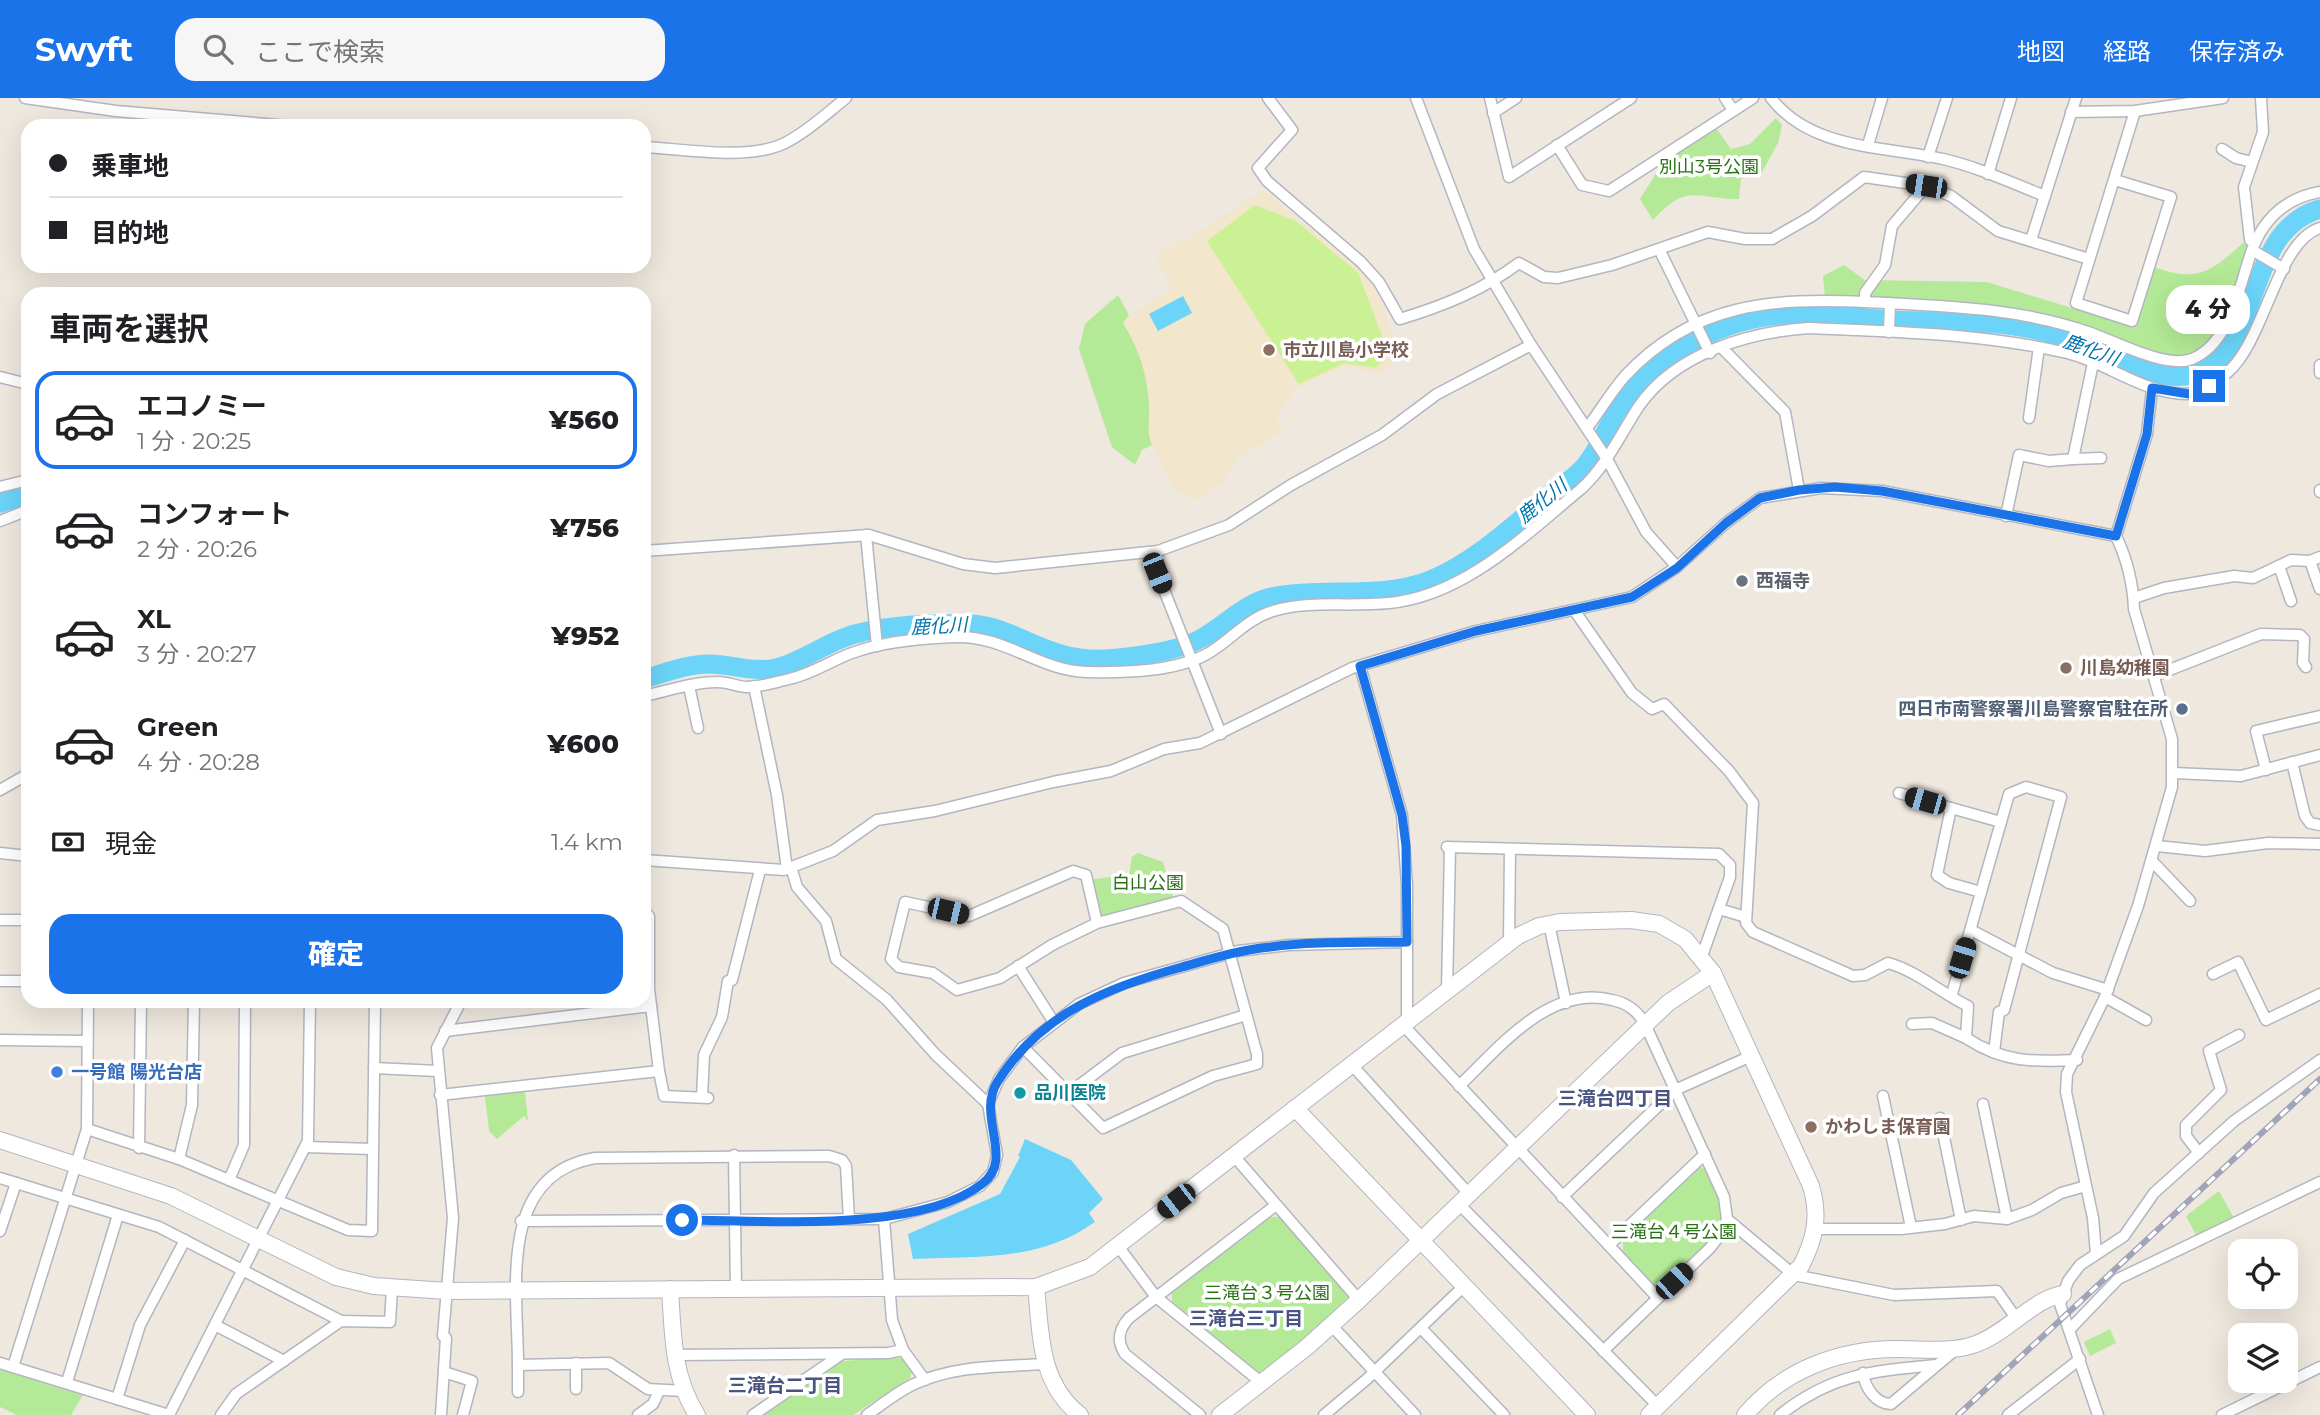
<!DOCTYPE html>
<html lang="ja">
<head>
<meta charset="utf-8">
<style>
	body { margin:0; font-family:Montserrat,"Noto Sans JP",sans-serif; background:#f6f6f6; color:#202124; height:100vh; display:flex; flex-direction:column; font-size:26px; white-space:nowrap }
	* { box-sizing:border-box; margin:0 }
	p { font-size:23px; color:#757577 }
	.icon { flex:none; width:38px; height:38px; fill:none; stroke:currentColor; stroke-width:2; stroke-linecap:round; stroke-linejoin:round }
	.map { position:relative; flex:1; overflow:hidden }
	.sheet { position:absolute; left:21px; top:189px; width:630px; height:721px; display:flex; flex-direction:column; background:#fff; border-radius:21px; box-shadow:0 7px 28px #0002 }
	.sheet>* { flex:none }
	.guide { position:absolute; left:21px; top:21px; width:630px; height:154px; border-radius:21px; box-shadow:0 7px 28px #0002; display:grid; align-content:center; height:154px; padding:0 28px; background:#fff }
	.buttons { position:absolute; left:2228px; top:1141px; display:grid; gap:14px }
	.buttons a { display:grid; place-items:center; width:70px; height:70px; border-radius:14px; background:#fff; box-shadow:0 7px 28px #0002; font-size:35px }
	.end { position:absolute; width:32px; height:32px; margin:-16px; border:9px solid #1a73e8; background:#fff; box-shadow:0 0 0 4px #fff }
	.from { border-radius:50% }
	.bubble { position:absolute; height:49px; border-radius:21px; background:#fff; box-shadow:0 7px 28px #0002; font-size:23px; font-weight:800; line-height:49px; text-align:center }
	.car { position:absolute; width:21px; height:42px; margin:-21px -10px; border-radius:9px; box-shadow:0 0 5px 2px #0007; background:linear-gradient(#222 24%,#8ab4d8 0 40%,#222 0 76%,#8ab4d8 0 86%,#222 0) }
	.guide b { display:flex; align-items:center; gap:24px; height:66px; font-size:26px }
	.guide b+b { border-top:2px solid #e0e0e0 }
	.guide i { width:18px; height:18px; background:#202124 }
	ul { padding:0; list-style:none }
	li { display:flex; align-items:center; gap:21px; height:98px; margin:0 14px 10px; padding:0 14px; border:4px solid transparent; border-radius:21px }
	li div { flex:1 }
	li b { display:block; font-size:26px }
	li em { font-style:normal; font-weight:800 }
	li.on { border-color:#1a73e8 }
	li>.icon { width:63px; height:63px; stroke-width:1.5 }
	h2 { padding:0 28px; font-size:32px; line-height:84px }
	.pay { display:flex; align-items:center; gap:18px; height:77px; padding:0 28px; font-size:26px }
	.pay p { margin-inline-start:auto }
	.primary-button { display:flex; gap:14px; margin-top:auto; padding:14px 28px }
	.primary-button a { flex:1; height:80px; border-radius:21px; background:#1a73e8; color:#fff; font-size:28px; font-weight:800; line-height:80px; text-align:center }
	header { display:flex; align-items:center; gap:42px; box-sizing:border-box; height:98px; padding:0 35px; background:#1a73e8; color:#fff }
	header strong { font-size:33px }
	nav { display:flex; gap:38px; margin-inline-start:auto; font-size:24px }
	.search { width:490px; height:63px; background:#f6f6f6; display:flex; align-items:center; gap:18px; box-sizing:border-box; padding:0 24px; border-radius:21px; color:#757577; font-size:26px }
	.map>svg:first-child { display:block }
	.education { fill:#f2e6cd }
	.green { fill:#b4ea97 }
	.pitch { fill:#caf193 }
	.water { fill:#6bd4f8 }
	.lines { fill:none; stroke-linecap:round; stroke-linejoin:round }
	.river { stroke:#6bd4f8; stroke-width:19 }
	.street-casing { stroke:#b3b5c1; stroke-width:13 }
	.secondary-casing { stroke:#b3b5c1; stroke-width:18 }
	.street { stroke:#fff; stroke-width:10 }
	.secondary { stroke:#fff; stroke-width:16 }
	.rail-casing { stroke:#a0a4b9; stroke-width:6 }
	.rail { stroke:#fff; stroke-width:3.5; stroke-dasharray:10; stroke-linecap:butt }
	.route { stroke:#1a73e8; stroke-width:9 }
	.education-dot { fill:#8d6e63; stroke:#fff; stroke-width:2.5 }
	.worship-dot { fill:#6b7280; stroke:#fff; stroke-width:2.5 }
	.service-dot { fill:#5c6f8a; stroke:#fff; stroke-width:2.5 }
	.shop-dot { fill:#3f7fe0; stroke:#fff; stroke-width:2.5 }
	.culture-dot { fill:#0f9aa8; stroke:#fff; stroke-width:2.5 }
	.labels { text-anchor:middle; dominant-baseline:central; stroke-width:7; stroke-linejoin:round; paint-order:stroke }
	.park-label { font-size:18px; fill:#297215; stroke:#fff }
	.education-label { font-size:18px; font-weight:bold; fill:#785e54; stroke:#fff; text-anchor:start }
	.worship-label { font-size:18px; font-weight:bold; fill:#5b616d; stroke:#fff; text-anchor:start }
	.service-label { font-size:18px; font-weight:bold; fill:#4e5e75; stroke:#fff; text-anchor:end }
	.shop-label { font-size:18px; font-weight:bold; fill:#366cbe; stroke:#fff; text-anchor:start }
	.culture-label { font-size:18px; font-weight:bold; fill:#0d838f; stroke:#fff; text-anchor:start }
	.water-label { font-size:19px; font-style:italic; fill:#0373ac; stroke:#fff }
	.neighbourhood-label { font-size:19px; font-weight:bold; fill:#495482; stroke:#fff }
</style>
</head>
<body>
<header>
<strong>Swyft</strong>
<div class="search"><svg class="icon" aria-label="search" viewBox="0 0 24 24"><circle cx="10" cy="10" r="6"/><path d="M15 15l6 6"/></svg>ここで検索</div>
<nav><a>地図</a><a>経路</a><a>保存済み</a></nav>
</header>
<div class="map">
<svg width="2320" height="1317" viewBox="0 0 2320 1317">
	<rect width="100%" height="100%" fill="#efe8df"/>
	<path class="education" d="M1263,92L1369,178L1403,258L1381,276L1344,269L1290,293L1293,299L1284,305L1276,322L1285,333L1238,359L1223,385L1198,402L1174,392L1148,339L1149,312L1123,225L1129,217L1173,190L1157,164L1158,155L1198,135Z"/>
	<g class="green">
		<path d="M1776,20L1782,27L1778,45L1762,74L1741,81L1739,101C1695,101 1688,84 1653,122L1640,101L1663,64L1716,30L1731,51L1750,46Z"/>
		<path d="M2243,145L2249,149L2220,233L2190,260L2154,255L2061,223L1825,199L1823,178L1844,167L1865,182L1987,184L2134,229L2154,169C2198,185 2210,174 2243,145Z"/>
		<path d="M1118,197L1129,217L1123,225C1139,251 1148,278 1149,309C1150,323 1146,335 1152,347L1142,352L1135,367L1112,349L1079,251L1085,226Z"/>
		<path d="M1138,755L1163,764L1173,799L1105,818L1100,816L1090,788L1094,781L1129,777L1132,759Z"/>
		<path d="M525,994L528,1023L524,1018L497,1041L489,1033L485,998Z"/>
		<path d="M1698,1068L1705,1071C1711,1082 1718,1094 1721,1107C1728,1141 1682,1169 1661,1189H1654L1623,1156V1141Z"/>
		<path d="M2219,1093L2235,1122L2198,1141L2186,1118Z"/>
		<path d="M1267,1119H1282L1348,1195V1204L1265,1274L1256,1275L1172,1206V1192Z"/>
		<path d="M2110,1231L2116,1245L2090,1258L2084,1244Z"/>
		<path d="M897,1259L906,1263L912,1273L910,1280L853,1317H761L843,1263Z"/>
		<path d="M0,1271L83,1297L71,1317H17L0,1309Z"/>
	</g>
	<path class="pitch" d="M1255,107L1296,123L1358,175L1389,256L1375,270L1345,265L1299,286L1207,143Z"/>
	<g class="water">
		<path d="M1183,198L1192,215L1158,233L1149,216Z"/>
		<path d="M1025,1041L1071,1062L1103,1101L1089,1115L1095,1124C1038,1164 979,1158 913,1161L908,1136L1000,1096L1020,1059L1018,1058Z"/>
	</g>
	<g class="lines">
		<g class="river">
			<path d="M0,405L28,397"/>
			<path d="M644,581C665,575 687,566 709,566C732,566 753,575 776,570C804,563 828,543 855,536C891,526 933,525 970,526C1003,527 1030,548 1061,556C1081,562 1107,562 1128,559C1152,556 1180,552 1202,540C1227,526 1246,503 1276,498C1326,489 1380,501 1428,483C1473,465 1510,430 1546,400C1558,390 1573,381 1583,370C1600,351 1608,324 1623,304C1652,263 1709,229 1759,220C1804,211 1847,219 1892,222C1943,225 1995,221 2045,234C2086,245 2152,287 2191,277C2266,258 2240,134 2320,111"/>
		</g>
		<g class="street-casing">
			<g id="street">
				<path d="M25,0L116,13L289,28"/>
				<path d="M1268,0L1292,32L1258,70L1267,83L1361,164L1379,184L1400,221C1443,208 1483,192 1519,165L1544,179L1558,180L1612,167L1708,134L1745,141H1772L1812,118L1864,79L1926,88L1951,98L1998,133L2089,161"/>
				<path d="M1416,0L1474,151L1531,247L1607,361L1646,434L1677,469"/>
				<path d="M1490,0L1509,79L1631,0"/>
				<path d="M1725,0L1733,12"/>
				<path d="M1771,0C1811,52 1884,48 1943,61C1978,69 2012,85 2045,98"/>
				<path d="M2071,14L2135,13L2223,0"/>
				<path d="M1493,15L1516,0"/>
				<path d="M1557,47L1582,87L1609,93L1753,0"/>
				<path d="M1868,47L1882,0"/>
				<path d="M644,49C684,51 748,63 785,45C807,34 827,15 846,0"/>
				<path d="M2222,51L2236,60L2252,64"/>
				<path d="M1928,59L1947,0"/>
				<path d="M1988,76L2011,0"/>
				<path d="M2115,82L2171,99L2132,223L2076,205L2135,13"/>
				<path d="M1926,88L1892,128L1885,167L1865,195V204C1942,208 2018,209 2091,235C2116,244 2167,271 2192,261C2231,245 2239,188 2252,152"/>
				<path d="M2031,142L2076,0"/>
				<path d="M2255,145L2250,142L2244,89L2263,34L2261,0"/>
				<path d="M1660,153L1710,255"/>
				<path d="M2284,171L2252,152C2264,120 2286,100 2320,94"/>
				<path d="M1889,234L1890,205"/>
				<path d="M1722,250L1785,314L1799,392"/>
				<path d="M2320,267V275"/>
				<path d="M0,279L28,286"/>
				<path d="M2029,320L2039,249"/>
				<path d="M1587,330C1600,313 1611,294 1625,278C1693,205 1771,200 1865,204"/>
				<path d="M2073,361L2101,360"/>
				<path d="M0,389L28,382"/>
				<path d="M2320,392V394"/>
				<path d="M2006,418L2019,357L2049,363L2073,361L2093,265"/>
				<path d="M0,423L28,412"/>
				<path d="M866,437L877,548"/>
				<path d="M644,453L869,437L963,466L995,470L1158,453L1229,427L1291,387L1382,337L1437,296L1531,247"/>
				<path d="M1149,454L1221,636"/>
				<path d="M2310,463L2320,491"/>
				<path d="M2279,468L2291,503"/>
				<path d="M2134,500L2164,490L2234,478L2253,480L2291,462L2310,463L2320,459"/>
				<path d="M1574,512L1632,595L1652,611L1664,606L1729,673L1753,705L1746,825L1753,834L1853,878L1865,877L1888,865C1917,873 1941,895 1968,908L1966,940C2004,965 2033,964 2077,962"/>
				<path d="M1360,568L1402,717L1407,787V923"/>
				<path d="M2154,578L2261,536L2300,537L2304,541L2303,565L2306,569"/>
				<path d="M689,588L698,630"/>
				<path d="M754,588L777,697L787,771"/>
				<path d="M644,598C667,593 693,584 716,584C726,583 737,589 747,589C761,589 776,584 789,581C812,576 830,563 852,555C884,543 923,540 956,539C1004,537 1040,573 1087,574C1124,575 1174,574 1207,556C1230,543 1246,521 1273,513C1310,502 1350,509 1389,505C1464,498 1525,437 1581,391C1607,367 1620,337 1639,308C1676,255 1749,234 1809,230C1896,234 1982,235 2067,255C2108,265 2142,295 2186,296C2201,296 2217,283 2228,274C2265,242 2277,143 2320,130"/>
				<path d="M2292,664L2305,718L2310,725L2320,727"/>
				<path d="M2266,672L2256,633L2320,618"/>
				<path d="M2174,675L2241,678L2320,657"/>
				<path d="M0,692L28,676"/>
				<path d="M1899,695L1951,710"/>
				<path d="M2157,748L2205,753L2268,745L2320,746"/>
				<path d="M1447,749L1719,756L1730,767V779L1702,858"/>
				<path d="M0,755L28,758"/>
				<path d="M644,762L784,772L833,753L877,722L935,713L1053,684L1111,673L1164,651L1200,645L1352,570L1476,533L1632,499L1677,469L1726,425L1760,400L1821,390L1882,393L2116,438"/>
				<path d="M2152,763L2190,803"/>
				<path d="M791,769L797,789L826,823L836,861L887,902L935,956L988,1006"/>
				<path d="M1981,794L2001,724"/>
				<path d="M1719,811L1746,819"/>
				<path d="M0,822H28"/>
				<path d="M1549,826L1566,905"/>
				<path d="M1971,832L2053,875L2108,892"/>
				<path d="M1509,844L1510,751"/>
				<path d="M1018,868L1053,923"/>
				<path d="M2213,876L2238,864L2266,922L2320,896"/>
				<path d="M0,883H28"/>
				<path d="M1447,893L1450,750"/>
				<path d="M1952,896L1981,794L1949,785L1937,777L1951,710L2001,724L2009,696L2026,689L2061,699L2004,912L1999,914L1994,954"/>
				<path d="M2105,899L2146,922"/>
				<path d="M1912,926L1932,925L1966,940"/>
				<path d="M1403,927L1657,1199"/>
				<path d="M445,933L651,908"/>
				<path d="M0,942L87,943"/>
				<path d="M1023,949L1103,1030L1213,978L1257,966V956L1223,831L1181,803L1097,825L1052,847L1000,880L957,892L933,875L899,869L891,861L905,804L969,818L1073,773L1086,777L1097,825"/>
				<path d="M1351,966L1469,1096"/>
				<path d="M374,970L438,973"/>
				<path d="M659,973L664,998L708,1000"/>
				<path d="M1459,988C1498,951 1549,886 1612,902C1627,905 1637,912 1645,926L1724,1099L1727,1121L1794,1177L1894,1197L1997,1193L2018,1223"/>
				<path d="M1069,995L1122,955L1246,917"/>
				<path d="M440,997L659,973L649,891V818L644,814"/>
				<path d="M1883,998L1911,1129"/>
				<path d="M702,999L704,957L722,919L728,883L732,882L760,772"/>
				<path d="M1983,1006L2007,1121"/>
				<path d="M1940,1020L1961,1122"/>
				<path d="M87,1031L179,1061L348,1132L372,1133L375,903"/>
				<path d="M305,1049L373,1051"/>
				<path d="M139,1050L141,903"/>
				<path d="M2199,1055L2186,1038V1027L2221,992L2209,953L2239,937"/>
				<path d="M734,1057L736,1190"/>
				<path d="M1234,1058L1359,1202"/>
				<path d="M179,1061L192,1007L194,903"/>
				<path d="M0,1080L159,1129L341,1223"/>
				<path d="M229,1082L244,1047L245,903"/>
				<path d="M1562,1099L1675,992L1751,958"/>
				<path d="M1459,1106L1658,1308"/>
				<path d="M884,1121L892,1222L903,1252L925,1282"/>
				<path d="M521,1123L884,1121L948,1104L980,1088L993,1074L997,1057L988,1006L999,981L1023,949L1079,906L1124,885L1238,853L1289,847L1407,844"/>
				<path d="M1816,1131H1901L1945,1126L1974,1118L2007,1121L2032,1112L2061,1095L2086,1088"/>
				<path d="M0,1133L16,1085"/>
				<path d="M1609,1147L1705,1056"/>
				<path d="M1118,1148L1156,1199L1262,1285"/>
				<path d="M2096,1156L2093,1120L2066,994L2067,976L2105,899L2138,808L2172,689V641L2134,511C2133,486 2127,461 2116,438L2147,336L2152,291"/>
				<path d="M215,1227L284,1263"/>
				<path d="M1331,1227L1415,1317"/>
				<path d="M1421,1230L1504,1317"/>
				<path d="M2071,1230L2118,1181L2320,1084"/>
				<path d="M1603,1253L1710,1150L1723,1133L1727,1121"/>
				<path d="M675,1257L888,1255L903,1252"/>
				<path d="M0,1265L169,1317"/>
				<path d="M576,1265V1291"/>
				<path d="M518,1267V1294"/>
				<path d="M13,1269L87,1031L88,903"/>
				<path d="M444,1274L472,1283L463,1317"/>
				<path d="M1863,1275C1865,1290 1876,1306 1891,1306L1955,1252"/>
				<path d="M67,1284L118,1117"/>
				<path d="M683,1293L648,1291L609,1265L518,1267C518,1193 496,1077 595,1060L829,1058L842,1062L846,1068L849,1121"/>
				<path d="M117,1301L140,1227L185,1142"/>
				<path d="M169,1317L308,1043L310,903"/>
				<path d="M221,1317L236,1296L341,1223L390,1224L392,1190"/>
				<path d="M441,1317L446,1240L443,1238L453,1120L437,950L461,903"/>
				<path d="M638,1317L653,1306L659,1293"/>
				<path d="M753,1317L842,1256"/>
				<path d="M867,1317C881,1307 896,1295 912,1287C954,1267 999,1269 1044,1266"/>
				<path d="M1200,1317L1125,1256C1116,1242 1119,1231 1129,1220L1276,1107"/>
				<path d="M1324,1317L1367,1281L1464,1188"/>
				<path d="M1780,1317C1831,1276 1873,1273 1936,1267"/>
				<path d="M2008,1317L2080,1261"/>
				<path d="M2098,1317L2060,1206L2068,1183L2080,1167L2124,1138L2154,1095L2234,1023L2320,962"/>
				<path d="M2222,1317L2320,1269"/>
			</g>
		</g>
		<g class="secondary-casing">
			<g id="secondary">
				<path d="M1295,1010L1587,1317"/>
				<path d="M0,1042L171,1098L336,1179L374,1188L447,1193L1036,1189L1090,1169L1518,838L1539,828L1560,824L1631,822L1659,826L1685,841L1713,875L1811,1088C1820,1118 1815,1141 1801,1168L1649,1317"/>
				<path d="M1036,1189C1041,1236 1039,1285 1080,1317"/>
				<path d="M670,1191C673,1235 672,1278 697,1317"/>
				<path d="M1220,1317L1307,1249L1359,1202L1668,905L1713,875"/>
				<path d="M1745,1317C1783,1272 1839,1251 1897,1251C1924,1251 1950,1255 1976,1246C2007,1235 2033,1201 2063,1196"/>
			</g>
		</g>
		<use href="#street" class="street"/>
		<use href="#secondary" class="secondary"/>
		<g class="rail-casing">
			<path id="rail" d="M1958,1317L2320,981"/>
		</g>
		<use href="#rail" class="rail"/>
	</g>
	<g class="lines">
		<path class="route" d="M682,1122C763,1122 917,1136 982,1086C1016,1061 975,1018 998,983C1041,915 1109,889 1182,869C1211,861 1239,852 1270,849C1315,843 1362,845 1407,844L1406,748L1402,717L1360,568L1476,533L1632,499L1677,470L1726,425L1760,400L1799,392L1835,389L1882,393L2116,438L2147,336L2152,290L2189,296L2209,288"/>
	</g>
	<g class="education-dot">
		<circle cx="1269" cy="252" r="7"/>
		<circle cx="2066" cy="570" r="7"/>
		<circle cx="1811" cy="1029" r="7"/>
	</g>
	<circle class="worship-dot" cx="1742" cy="483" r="7"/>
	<circle class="service-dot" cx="2182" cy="611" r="7"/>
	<circle class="shop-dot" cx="57" cy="974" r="7"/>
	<circle class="culture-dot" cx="1020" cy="995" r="7"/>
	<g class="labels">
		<g class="park-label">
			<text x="1709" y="69">別山3号公園</text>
			<text x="1148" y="785">白山公園</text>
			<text x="1674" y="1134">三滝台４号公園</text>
			<text x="1267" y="1195">三滝台３号公園</text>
		</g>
		<g class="education-label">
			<text x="1283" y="252">市立川島小学校</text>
			<text x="2080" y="570">川島幼稚園</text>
			<text x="1825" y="1029">かわしま保育園</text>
		</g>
		<g class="worship-label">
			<text x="1756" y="483">西福寺</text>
		</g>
		<g class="service-label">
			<text x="2168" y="611">四日市南警察署川島警察官駐在所</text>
		</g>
		<g class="shop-label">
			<text x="71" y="974">一号館 陽光台店</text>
		</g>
		<g class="culture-label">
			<text x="1034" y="995">品川医院</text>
		</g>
		<g class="water-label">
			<text transform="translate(2091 252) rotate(20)">鹿化川</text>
			<text transform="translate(1542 403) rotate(-39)">鹿化川</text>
			<text transform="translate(939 528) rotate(-3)">鹿化川</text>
		</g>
		<g class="neighbourhood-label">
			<text x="1615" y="1000">三滝台四丁目</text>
			<text x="1246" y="1220">三滝台三丁目</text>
			<text x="785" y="1287">三滝台二丁目</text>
		</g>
	</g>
</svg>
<div class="buttons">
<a><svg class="icon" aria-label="locate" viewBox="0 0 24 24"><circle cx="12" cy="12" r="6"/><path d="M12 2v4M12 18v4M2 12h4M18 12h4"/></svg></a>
<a><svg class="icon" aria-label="layers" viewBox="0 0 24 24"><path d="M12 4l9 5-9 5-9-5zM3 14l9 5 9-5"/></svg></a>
</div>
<i class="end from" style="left:682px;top:1122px"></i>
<i class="end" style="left:2209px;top:288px"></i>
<div class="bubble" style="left:2166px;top:187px;width:84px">4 分</div>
<i class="car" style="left:1926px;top:88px;rotate:279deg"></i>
<i class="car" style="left:1157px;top:475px;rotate:158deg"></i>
<i class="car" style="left:1925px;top:703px;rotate:286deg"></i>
<i class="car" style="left:948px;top:813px;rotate:103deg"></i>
<i class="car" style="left:1962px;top:860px;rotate:17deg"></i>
<i class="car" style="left:1176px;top:1103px;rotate:232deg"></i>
<i class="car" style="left:1674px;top:1183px;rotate:47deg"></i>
<div class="guide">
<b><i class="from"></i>乗車地</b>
<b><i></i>目的地</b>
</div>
<section class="sheet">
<h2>車両を選択</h2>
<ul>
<li class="on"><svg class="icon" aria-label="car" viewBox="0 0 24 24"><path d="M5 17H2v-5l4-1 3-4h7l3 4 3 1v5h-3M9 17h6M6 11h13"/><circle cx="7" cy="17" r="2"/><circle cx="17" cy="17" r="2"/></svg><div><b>エコノミー</b><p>1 分 · 20:25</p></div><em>¥560</em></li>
<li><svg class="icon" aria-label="car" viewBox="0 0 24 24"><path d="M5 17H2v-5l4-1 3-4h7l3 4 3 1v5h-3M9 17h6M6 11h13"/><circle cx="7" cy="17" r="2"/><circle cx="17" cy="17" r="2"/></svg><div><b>コンフォート</b><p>2 分 · 20:26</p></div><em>¥756</em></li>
<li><svg class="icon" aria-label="car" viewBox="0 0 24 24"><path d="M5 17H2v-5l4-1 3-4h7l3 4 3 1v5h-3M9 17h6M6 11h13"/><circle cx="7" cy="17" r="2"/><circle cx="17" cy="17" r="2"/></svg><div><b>XL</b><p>3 分 · 20:27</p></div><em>¥952</em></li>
<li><svg class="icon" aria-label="car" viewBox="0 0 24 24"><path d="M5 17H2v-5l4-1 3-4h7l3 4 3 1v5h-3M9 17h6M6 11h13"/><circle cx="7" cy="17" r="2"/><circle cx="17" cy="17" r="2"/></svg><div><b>Green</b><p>4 分 · 20:28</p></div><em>¥600</em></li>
</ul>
<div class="pay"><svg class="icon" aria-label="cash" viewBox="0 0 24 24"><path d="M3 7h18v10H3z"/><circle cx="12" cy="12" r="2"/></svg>現金<p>1.4 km</p></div>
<div class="primary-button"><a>確定</a></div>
</section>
</div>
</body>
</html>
